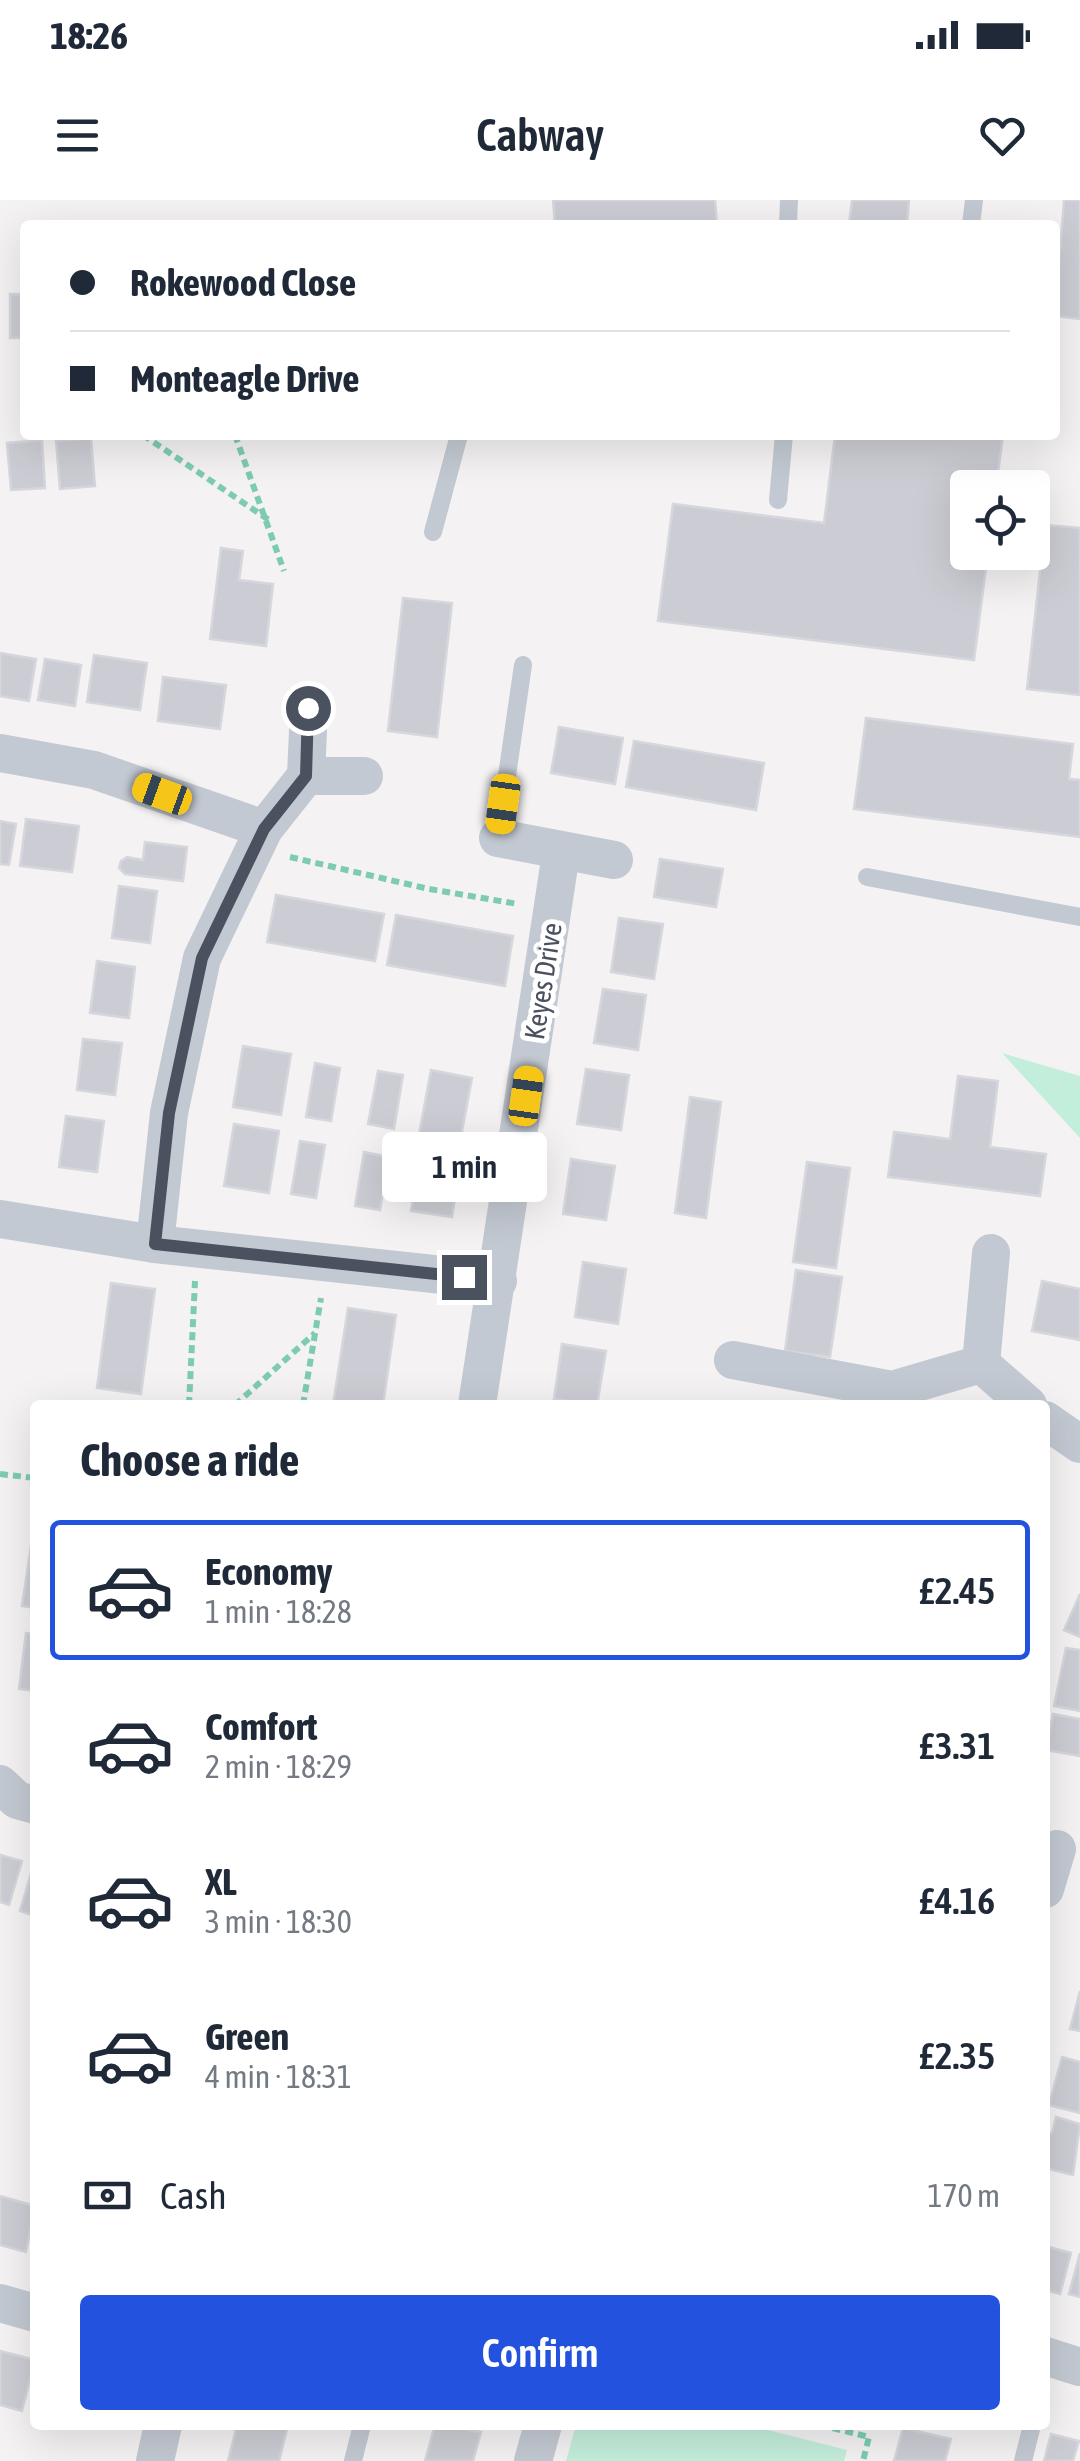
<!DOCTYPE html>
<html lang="en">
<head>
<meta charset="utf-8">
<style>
	body { margin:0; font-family:"Asap Condensed",sans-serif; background:#f6f6f7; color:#1f2937; height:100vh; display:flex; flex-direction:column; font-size:38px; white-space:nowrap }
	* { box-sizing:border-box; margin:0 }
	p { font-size:32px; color:#747a83 }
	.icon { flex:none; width:55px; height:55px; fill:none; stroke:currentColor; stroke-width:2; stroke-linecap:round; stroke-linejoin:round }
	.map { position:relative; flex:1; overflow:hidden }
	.details { position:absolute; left:30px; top:1200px; width:1020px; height:1030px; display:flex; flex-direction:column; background:#fff; border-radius:10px; box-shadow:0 10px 40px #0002 }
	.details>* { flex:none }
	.banner { position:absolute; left:20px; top:20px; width:1040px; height:220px; border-radius:10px; box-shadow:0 10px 40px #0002; display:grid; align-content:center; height:220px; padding:0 50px; background:#fff }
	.controls { position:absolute; left:950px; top:270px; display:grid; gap:20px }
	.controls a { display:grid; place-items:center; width:100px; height:100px; border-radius:10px; background:#fff; box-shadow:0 10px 40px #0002; font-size:50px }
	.end { position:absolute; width:45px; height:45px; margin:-22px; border:12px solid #4a515f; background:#fff; box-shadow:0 0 0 5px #fff }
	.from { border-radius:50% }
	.bubble { position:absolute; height:70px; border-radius:10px; background:#fff; box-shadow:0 10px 40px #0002; font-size:32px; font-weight:600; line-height:70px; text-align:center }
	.car { position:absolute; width:30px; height:60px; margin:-30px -15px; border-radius:12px; box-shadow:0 0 8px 2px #0007; background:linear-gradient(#f5c518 24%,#345 0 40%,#f5c518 0 76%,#345 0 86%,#f5c518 0) }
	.banner b { display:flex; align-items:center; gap:35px; height:95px; font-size:38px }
	.banner b+b { border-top:2px solid #e0e1e3 }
	.banner i { width:25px; height:25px; background:#1f2937 }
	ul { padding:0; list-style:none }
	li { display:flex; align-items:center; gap:30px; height:140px; margin:0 20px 15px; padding:0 30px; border:5px solid transparent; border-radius:10px }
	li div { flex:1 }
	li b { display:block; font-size:38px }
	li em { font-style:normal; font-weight:600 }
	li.selected { border-color:#2252de }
	li>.icon { width:90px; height:90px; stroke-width:1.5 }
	h2 { padding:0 50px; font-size:45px; line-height:120px }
	.pay { display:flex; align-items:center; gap:25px; height:110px; padding:0 50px; font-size:38px }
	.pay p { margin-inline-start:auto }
	.button { display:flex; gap:20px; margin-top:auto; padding:20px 50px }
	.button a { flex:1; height:115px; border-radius:10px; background:#2252de; color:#fff; font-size:40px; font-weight:600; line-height:115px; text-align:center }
	.status { display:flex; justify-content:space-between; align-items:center; height:70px; padding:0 50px; background:#fff; direction:ltr }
	.status svg { height:28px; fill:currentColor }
	header { display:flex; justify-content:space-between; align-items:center; height:130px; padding:0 50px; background:#fff; font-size:45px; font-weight:600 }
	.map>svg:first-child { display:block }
	.green { fill:#c4eedc }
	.building { fill:#cccdd4; stroke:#d6d7dd; stroke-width:2.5 }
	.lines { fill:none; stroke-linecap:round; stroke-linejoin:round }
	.path { stroke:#7dcbb3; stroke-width:6; stroke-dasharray:8 5; stroke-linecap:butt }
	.lane { stroke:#c3c9d2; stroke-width:18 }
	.street { stroke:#c3c9d2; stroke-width:38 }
	.route { stroke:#4a515f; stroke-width:12 }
	.labels { text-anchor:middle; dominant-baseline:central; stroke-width:10; stroke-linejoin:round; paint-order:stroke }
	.street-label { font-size:28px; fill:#4a515f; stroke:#fff }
</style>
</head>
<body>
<div class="status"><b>18:26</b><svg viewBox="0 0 49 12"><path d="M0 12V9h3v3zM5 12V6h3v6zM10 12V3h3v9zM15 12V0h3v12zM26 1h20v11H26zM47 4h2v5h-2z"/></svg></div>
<header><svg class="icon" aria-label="menu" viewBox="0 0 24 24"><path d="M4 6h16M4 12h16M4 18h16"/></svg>Cabway<svg class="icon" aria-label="heart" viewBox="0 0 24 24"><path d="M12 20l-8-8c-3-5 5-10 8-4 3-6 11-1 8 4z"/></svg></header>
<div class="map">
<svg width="1080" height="2261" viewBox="0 0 1080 2261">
	<rect width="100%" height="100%" fill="#f4f2f2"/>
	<g class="green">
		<path d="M1002,853L1080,876V938Z"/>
		<path d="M576,2225H748L847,2250L844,2261H566Z"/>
	</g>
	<g class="building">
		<path d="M553,0H715L717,25H555Z"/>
		<path d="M852,0H909L907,25H849Z"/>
		<path d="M1064,0H1080V119L1055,116Z"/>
		<rect x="10" y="94" width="15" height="44"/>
		<path d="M835,235H1003L996,288H968V352H988L974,460L658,421L673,304L824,323Z"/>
		<path d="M91,238L95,286L60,289L56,241Z"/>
		<path d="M42,240L45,288L11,290L7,243Z"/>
		<path d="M1045,325L1080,328V495L1027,489Z"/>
		<path d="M221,348L243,351L239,380L273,384L266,446L210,439Z"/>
		<path d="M403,398L452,403L437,537L388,531Z"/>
		<path d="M0,453L36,459L29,501L0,496Z"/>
		<path d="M94,455L147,463L140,510L87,502Z"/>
		<path d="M45,459L81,465L75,506L38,500Z"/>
		<path d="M163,477L226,485L220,529L158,521Z"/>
		<path d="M866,518L1073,544L1069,579L1080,580V637L854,609Z"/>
		<path d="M559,527L623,538L615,584L551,573Z"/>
		<path d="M634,541L764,563L756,610L626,587Z"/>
		<path d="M26,619L79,626L72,672L20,666Z"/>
		<path d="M0,621L16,624L9,665L0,664Z"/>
		<path d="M145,642L187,647L183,681L125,674L119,668L121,661L127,657L143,660Z"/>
		<path d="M660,659L723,669L716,707L654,697Z"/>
		<path d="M119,686L157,691L150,743L112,738Z"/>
		<path d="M276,695L384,714L375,761L267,742Z"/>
		<path d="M396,715L513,736L505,786L387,765Z"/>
		<path d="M619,718L663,724L654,779L611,772Z"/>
		<path d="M97,761L135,767L129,818L90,813Z"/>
		<path d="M603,789L646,795L638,850L594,843Z"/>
		<path d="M83,839L122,843L115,895L77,890Z"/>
		<path d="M243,846L291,854L281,915L233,907Z"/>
		<path d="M315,863L340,868L331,921L306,917Z"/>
		<path d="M586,869L629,875L621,930L577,924Z"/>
		<path d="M431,870L472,878L460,942L419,935Z"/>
		<path d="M378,871L403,875L394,929L368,924Z"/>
		<path d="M958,876L998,881L990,947L1046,954L1040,996L888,977L894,932L950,939Z"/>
		<path d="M690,897L721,902L706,1018L675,1013Z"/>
		<path d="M66,916L104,921L97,972L59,967Z"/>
		<path d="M234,924L279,931L269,993L224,986Z"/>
		<path d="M300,941L325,945L316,998L291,994Z"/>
		<path d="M364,952L389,957L380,1010L355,1006Z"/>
		<path d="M420,954L461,960L452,1017L411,1011Z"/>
		<path d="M571,959L615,966L606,1020L563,1014Z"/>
		<path d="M807,962L850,968L836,1068L793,1062Z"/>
		<path d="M583,1062L626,1069L618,1124L575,1117Z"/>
		<path d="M796,1070L842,1077L830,1157L785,1151Z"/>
		<path d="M1042,1081L1080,1089V1140L1032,1131Z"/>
		<path d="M111,1083L155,1089L141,1194L97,1188Z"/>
		<path d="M348,1108L396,1115L383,1205H333Z"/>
		<path d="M562,1144L606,1151L597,1205L554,1199Z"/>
		<path d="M31,1346L35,1347V1408L22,1406Z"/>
		<path d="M1080,1394V1437L1064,1430Z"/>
		<path d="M26,1433L35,1434V1491L19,1489Z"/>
		<path d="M1066,1448L1080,1450V1511L1054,1506Z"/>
		<path d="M1053,1514L1080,1519V1556L1046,1550Z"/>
		<path d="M0,1655L22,1661L9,1705L0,1702Z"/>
		<path d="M34,1664H35V1716L20,1711Z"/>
		<path d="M1080,1791V1831L1070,1829Z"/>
		<path d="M1062,1857L1080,1862V1913L1049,1905Z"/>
		<path d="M1056,1917L1080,1924L1073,1975L1045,1968V1932L1052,1933Z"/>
		<path d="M0,1996L35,2006L26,2052L0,2045Z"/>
		<path d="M1045,2046L1071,2053L1060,2094L1045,2090Z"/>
		<path d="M1080,2053V2097L1069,2094Z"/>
		<path d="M0,2151L35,2160L22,2211L0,2205Z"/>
		<path d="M237,2225H288L279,2261H228Z"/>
		<path d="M435,2225L481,2232L473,2261H425Z"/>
		<path d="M903,2228L951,2239L945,2261H894Z"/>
		<path d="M1051,2234L1079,2241L1073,2261H1044Z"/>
	</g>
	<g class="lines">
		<g class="path">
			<path d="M143,235L269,320"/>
			<path d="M235,235L284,371"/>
			<path d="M290,657L429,689L518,704"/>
			<path d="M189,1205L195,1081"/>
			<path d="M235,1205L315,1133"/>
			<path d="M303,1205L321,1098"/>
			<path d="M0,1274L35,1278"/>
			<path d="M820,2225L869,2237L863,2261"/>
		</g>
		<g class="lane">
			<path d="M788,25L789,0"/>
			<path d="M971,25L974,0"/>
			<path d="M778,300L784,235"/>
			<path d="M433,332L459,235"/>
			<path d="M498,638L523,465"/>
			<path d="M867,677L1080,717"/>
			<path d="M353,2261L362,2225"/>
			<path d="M1023,2261L1032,2225"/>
		</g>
		<g class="street">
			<path d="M0,553L94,570L264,629"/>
			<path d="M306,576H364"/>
			<path d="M498,638L614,660"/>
			<path d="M0,1019L155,1044L498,1081"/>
			<path d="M155,1044L169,913L202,758L264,629L306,576L309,508"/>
			<path d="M733,1160L892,1190L981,1164L991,1053"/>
			<path d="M981,1164L1028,1205"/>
			<path d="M477,1205L561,653"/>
			<path d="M1045,1220L1080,1244"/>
			<path d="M0,1584L17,1600L35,1605"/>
			<path d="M1045,1689L1057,1649"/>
			<path d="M0,2103L35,2113"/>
			<path d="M1045,2156L1080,2167"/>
			<path d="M155,2261L163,2225"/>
			<path d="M533,2261L543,2225"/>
		</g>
	</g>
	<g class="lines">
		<path class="route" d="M308,508L306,576L264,629L202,758L169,913L155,1044L464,1077"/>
	</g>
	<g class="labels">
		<g class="street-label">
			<text transform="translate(543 781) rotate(-81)">Keyes Drive</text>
		</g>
	</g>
</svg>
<div class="controls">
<a><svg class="icon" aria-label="locate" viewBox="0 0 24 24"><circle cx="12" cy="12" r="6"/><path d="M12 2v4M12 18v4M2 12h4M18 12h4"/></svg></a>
</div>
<i class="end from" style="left:308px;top:508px"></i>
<i class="end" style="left:464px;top:1077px"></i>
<div class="bubble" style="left:382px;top:932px;width:165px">1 min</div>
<i class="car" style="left:162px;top:594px;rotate:290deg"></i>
<i class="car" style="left:503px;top:604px;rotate:188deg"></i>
<i class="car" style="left:526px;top:896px;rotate:8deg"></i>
<div class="banner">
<b><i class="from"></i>Rokewood Close</b>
<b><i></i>Monteagle Drive</b>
</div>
<section class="details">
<h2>Choose a ride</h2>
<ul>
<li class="selected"><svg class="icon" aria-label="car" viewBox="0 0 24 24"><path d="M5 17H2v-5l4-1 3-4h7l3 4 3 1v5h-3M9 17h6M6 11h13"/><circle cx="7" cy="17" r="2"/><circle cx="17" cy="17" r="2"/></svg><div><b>Economy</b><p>1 min · 18:28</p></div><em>£2.45</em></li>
<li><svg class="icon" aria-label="car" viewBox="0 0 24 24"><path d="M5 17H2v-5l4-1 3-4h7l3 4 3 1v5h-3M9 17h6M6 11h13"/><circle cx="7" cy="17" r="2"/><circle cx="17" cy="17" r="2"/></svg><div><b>Comfort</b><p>2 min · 18:29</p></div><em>£3.31</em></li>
<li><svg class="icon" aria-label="car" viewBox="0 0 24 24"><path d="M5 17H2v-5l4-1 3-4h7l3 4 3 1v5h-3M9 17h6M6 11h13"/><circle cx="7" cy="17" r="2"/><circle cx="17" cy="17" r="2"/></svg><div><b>XL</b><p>3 min · 18:30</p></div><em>£4.16</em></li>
<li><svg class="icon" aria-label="car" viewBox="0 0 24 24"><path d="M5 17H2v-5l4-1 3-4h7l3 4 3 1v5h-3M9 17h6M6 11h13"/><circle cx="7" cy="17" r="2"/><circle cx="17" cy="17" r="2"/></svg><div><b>Green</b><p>4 min · 18:31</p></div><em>£2.35</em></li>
</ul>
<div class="pay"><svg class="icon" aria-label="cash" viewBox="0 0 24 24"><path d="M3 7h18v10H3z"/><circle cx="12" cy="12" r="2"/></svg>Cash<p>170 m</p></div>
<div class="button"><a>Confirm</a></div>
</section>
</div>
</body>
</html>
